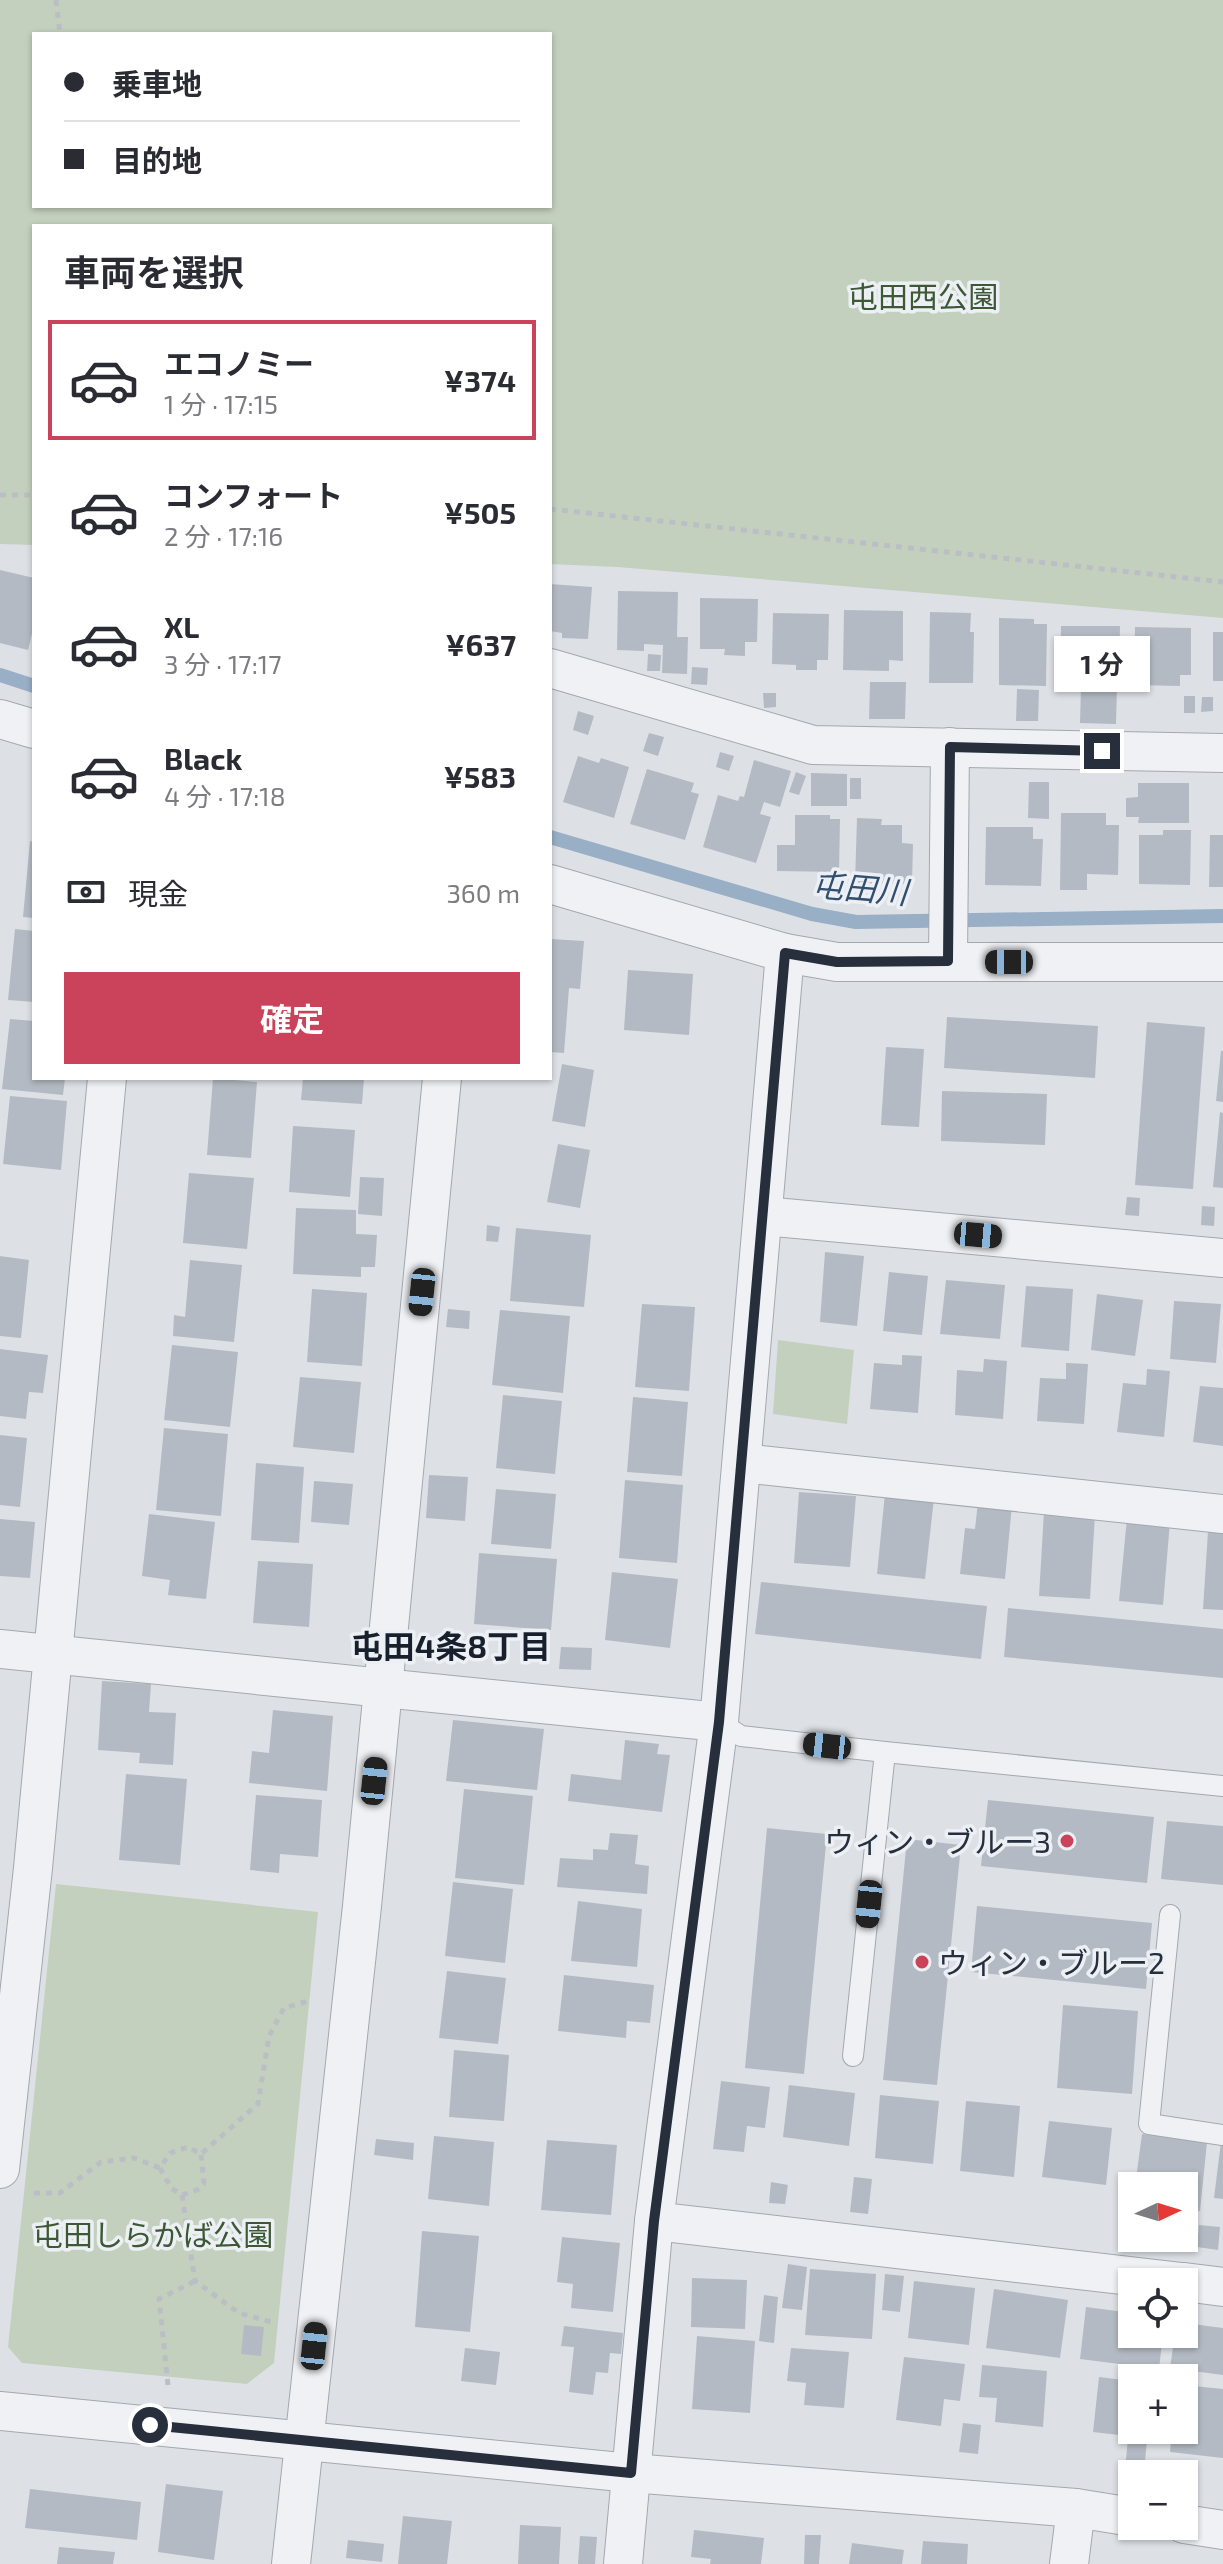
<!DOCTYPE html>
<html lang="ja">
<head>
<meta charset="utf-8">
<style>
	body { margin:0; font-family:"Exo 2","Noto Sans JP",sans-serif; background:#f2f2f3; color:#2b2b33; height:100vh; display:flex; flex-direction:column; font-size:30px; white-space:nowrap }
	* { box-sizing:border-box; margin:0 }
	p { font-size:26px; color:#7c7c81 }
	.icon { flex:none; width:44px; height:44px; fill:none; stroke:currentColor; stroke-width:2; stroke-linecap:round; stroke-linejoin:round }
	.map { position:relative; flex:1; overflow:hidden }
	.details { position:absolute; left:32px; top:224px; width:520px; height:856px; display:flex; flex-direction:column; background:#fff; border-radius:0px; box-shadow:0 2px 6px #0004 }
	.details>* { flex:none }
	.banner { position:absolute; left:32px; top:32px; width:520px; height:176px; border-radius:0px; box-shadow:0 2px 6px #0004; display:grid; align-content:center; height:176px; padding:0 32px; background:#fff }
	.needle { width:52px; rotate:86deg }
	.buttons { position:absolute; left:1118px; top:2172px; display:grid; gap:16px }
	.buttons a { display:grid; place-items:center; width:80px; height:80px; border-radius:0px; background:#fff; box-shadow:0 2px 6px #0004; font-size:40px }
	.end { position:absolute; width:36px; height:36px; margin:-18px; border:10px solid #272f3d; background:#fff; box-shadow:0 0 0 4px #fff }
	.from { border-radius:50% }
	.bubble { position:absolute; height:56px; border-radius:0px; background:#fff; box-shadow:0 2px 6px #0004; font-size:26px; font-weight:700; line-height:56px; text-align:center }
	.car { position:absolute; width:24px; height:48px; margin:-24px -12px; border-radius:10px; box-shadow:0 0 6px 2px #0007; background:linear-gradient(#222 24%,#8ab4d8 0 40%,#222 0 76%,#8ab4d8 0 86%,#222 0) }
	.banner b { display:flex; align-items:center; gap:28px; height:76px; font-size:30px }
	.banner b+b { border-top:2px solid #e1e1e2 }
	.banner i { width:20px; height:20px; background:#2b2b33 }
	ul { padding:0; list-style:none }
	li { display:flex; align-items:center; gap:24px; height:120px; margin:0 16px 12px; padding:0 16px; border:4px solid transparent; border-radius:0px }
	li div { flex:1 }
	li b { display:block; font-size:30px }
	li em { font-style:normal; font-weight:700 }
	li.selected { border-color:#ca435a }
	li>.icon { width:72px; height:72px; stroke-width:1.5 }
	h2 { padding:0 32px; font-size:36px; line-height:96px }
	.pay { display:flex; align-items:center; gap:20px; height:88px; padding:0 32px; font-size:30px }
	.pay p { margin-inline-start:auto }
	.button { display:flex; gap:16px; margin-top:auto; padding:16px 32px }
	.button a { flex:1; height:92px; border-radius:0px; background:#ca435a; color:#fff; font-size:32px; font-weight:700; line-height:92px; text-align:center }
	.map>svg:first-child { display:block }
	.green { fill:#c3d0be; fill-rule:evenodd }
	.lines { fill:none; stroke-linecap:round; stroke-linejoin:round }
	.stream { stroke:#98afc6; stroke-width:14 }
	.building { fill:#b4bac3 }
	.service-casing { stroke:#a3a8b0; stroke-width:22 }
	.minor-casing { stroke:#a3a8b0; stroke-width:40 }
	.path { stroke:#bbbfc5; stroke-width:5; stroke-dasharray:6 6; stroke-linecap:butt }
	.service { stroke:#eff1f5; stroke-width:20 }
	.minor { stroke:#eff1f5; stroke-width:38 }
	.route { stroke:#272f3d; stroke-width:10 }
	.poi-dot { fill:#ca435a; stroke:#ecf0f4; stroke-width:3 }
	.labels { text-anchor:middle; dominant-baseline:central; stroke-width:7; stroke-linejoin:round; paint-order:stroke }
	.park-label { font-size:30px; fill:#3c5834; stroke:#ecf0f4 }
	.poi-label { font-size:30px; fill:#272f3d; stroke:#ecf0f4; text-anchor:end }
	.water-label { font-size:32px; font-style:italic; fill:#324f6f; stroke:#ecf0f4 }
	.neighbourhood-label { font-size:32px; font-weight:bold; fill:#19202d; stroke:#ecf0f4 }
</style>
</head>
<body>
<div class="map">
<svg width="1223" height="2564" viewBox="0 0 1223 2564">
	<rect width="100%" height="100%" fill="#dde1e6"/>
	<g class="green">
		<path d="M0,0H1223V618L617,567L550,564V226H34V545L0,544ZM34,34H550V206H34Z"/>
		<path d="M778,1340L854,1350L847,1424L773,1414Z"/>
		<path d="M56,1884L318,1912L274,2363L247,2384L22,2363L8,2347Z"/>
	</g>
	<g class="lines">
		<g class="stream">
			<path d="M0,675L34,686"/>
			<path d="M550,837L812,914L856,922L1223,916"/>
		</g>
	</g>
	<g class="building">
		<path d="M0,570L34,578V625L28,650L0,643Z"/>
		<path d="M550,584L592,587L588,639L562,638V633L550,631Z"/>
		<path d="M618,591L678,592L677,637H688L687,674L662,673L663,645L644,644V651L617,650Z"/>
		<path d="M700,598L758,599L757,642H745V656L724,655L725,649H700Z"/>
		<path d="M844,610L903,611V661L889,660V671L843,670Z"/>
		<path d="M930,612L971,613L970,632H974L973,683H929Z"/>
		<path d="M773,613L829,614L828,660H817V670H796V665L772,664Z"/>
		<path d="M999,618L1034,619V624H1047L1046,686L999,685Z"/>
		<path d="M1061,626H1120L1119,670H1106V684L1085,683V677H1060Z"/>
		<path d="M1135,627L1191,628V675H1180V686L1134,685Z"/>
		<rect x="1213" y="632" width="10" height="49"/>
		<path d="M648,654L661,655L660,671H647Z"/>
		<path d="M692,667L708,668L707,685L691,684Z"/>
		<path d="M870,682H906L905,719H869Z"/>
		<path d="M1081,687H1117L1116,724L1080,723Z"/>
		<path d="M1017,689L1039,690L1038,721H1016Z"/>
		<path d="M763,693H776V707L764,708Z"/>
		<rect x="1184" y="696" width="11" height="17"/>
		<path d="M1202,697H1213V711L1201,712Z"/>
		<path d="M578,711L594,716L588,735L573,730Z"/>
		<path d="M649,733L664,737L658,756L643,751Z"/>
		<path d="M720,752L734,756L729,771L716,767Z"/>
		<path d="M578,756L599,763L601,758L629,767L614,818L563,802Z"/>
		<path d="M754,760L791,771L780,807L764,802L760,814L771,817L756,863L703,847L718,795L738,801L740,796L744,797Z"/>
		<path d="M647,769L694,783L691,792L699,794L685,840L630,824Z"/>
		<path d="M796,772L806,776L799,795L789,792Z"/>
		<path d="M811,773L847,774V806H811Z"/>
		<rect x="850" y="778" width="11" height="21"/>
		<path d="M1029,782H1049V819L1028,818Z"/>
		<path d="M1138,783H1189V823H1138L1139,817H1126V798L1138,797Z"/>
		<path d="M1061,813H1106V825H1119L1118,875L1087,874V890H1060Z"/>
		<path d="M795,815H830V819H840L839,872L777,871V845H795Z"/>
		<path d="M857,818L882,819L881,825H902V843L913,844L912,884L855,883Z"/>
		<path d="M986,827H1033V839H1043L1041,886L985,885Z"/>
		<path d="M1163,830H1191L1190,885L1139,884V835H1163Z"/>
		<path d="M1210,835H1223V887H1209Z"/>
		<path d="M30,841L34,842V918L23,917Z"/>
		<path d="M15,929L34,931V1002L8,1000Z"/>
		<path d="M551,939L584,941L580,989L569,988L564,1053L550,1052Z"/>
		<path d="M628,970L693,974L689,1035L624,1030Z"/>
		<path d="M947,1017L1098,1026L1095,1078L944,1068Z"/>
		<path d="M10,1019L34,1021V1078H65L63,1095L2,1089Z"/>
		<path d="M1147,1022L1205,1027L1193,1189L1135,1185Z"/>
		<path d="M886,1047L924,1049L919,1127L881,1125Z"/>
		<path d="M1221,1051H1223V1102L1216,1101Z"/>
		<path d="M562,1064L594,1070L585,1127L552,1121Z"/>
		<path d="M213,1078L257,1082L251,1158L207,1155Z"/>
		<path d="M303,1078H364L362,1104L301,1100Z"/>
		<path d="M942,1091L1047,1094L1045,1145L941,1141Z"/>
		<path d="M10,1096L67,1101L61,1170L3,1164Z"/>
		<path d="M1220,1112L1223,1113V1188L1213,1187Z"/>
		<path d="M293,1126L355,1130L350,1197L289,1192Z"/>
		<path d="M558,1144L590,1150L580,1208L547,1202Z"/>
		<path d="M189,1173L254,1178L247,1249L183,1243Z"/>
		<path d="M360,1177L384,1178L382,1216L358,1214Z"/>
		<path d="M1127,1197L1140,1198L1139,1216L1125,1215Z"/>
		<path d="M1202,1206L1215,1207L1214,1226L1201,1225Z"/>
		<path d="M296,1208L356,1210V1234L377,1235L375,1267H361V1277L293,1274Z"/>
		<path d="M487,1225L500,1227L498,1242L486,1241Z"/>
		<path d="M516,1228L591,1235L584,1307L510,1301Z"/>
		<path d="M825,1252L864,1256L857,1326L820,1322Z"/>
		<path d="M0,1256L29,1260L21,1338L0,1336Z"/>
		<path d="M190,1260L242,1265L234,1342L173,1336L174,1315L185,1317Z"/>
		<path d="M889,1272L928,1276L922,1335L883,1331Z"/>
		<path d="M946,1280L1005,1285L1000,1339L940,1334Z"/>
		<path d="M1026,1286L1073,1289L1069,1351L1021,1347Z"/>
		<path d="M312,1289L367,1293L362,1366L307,1362Z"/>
		<path d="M1097,1294L1143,1300L1135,1356L1091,1350Z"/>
		<path d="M1174,1301L1221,1304L1216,1363L1170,1359Z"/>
		<path d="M642,1304L695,1307L689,1391L635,1387Z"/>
		<path d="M448,1309L470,1311L469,1329L446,1327Z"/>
		<path d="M500,1310L570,1316L563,1393L492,1385Z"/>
		<path d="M172,1345L238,1352L230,1427L164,1420Z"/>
		<path d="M0,1349L48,1355L43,1393L29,1392L26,1419L0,1416Z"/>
		<path d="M902,1355L922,1356L918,1413L870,1409L874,1363L902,1365Z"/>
		<path d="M984,1359L1007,1361L1003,1419L955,1415L957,1370L983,1372Z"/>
		<path d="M1066,1363L1088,1364L1084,1424L1037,1421L1040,1378L1066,1379Z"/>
		<path d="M1147,1369L1170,1371L1164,1437L1117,1432L1123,1383L1146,1385Z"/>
		<path d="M300,1377L361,1382L354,1453L293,1447Z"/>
		<path d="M1200,1386L1223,1388V1446L1193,1442Z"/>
		<path d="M503,1395L562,1401L555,1474L496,1468Z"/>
		<path d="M633,1397L688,1402L682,1476L627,1472Z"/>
		<path d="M164,1428L228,1434L221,1516L156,1510Z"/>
		<path d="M0,1435L27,1438L20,1507L0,1505Z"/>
		<path d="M256,1463L304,1467L299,1543L251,1540Z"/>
		<path d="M429,1475L468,1477L465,1521L426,1518Z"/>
		<path d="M625,1480L683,1485L677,1563L619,1558Z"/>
		<path d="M314,1481L353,1484L349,1525L311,1522Z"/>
		<path d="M496,1489L556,1494L551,1549L491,1544Z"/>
		<path d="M799,1492L856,1496L850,1567L794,1563Z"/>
		<path d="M885,1493L934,1498L925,1579L877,1574Z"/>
		<path d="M978,1502L1012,1505L1005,1579L960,1574L965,1528L975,1529Z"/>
		<path d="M1044,1511L1095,1514L1090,1599L1039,1596Z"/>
		<path d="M149,1514L215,1522L206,1599L168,1595L170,1580L142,1576Z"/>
		<path d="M1127,1518L1170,1522L1163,1605L1119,1601Z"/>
		<path d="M0,1519L35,1522L30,1578L0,1576Z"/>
		<path d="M1208,1531L1223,1533V1610L1203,1609Z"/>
		<path d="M479,1553L557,1559L551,1630L474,1624Z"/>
		<path d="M258,1561L313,1564L309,1627L253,1623Z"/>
		<path d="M612,1572L678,1579L670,1648L605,1640Z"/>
		<path d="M761,1582L987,1606L981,1659L755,1634Z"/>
		<path d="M1008,1608L1223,1629V1678L1004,1657Z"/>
		<path d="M561,1647L592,1648L591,1670L559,1669Z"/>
		<path d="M102,1681L151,1684L149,1712L176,1713L173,1765L139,1763L140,1753L98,1750Z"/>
		<path d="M273,1710L333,1716L327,1791L249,1783L252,1751L269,1753Z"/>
		<path d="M453,1720L544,1729L537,1790L446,1781Z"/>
		<path d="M625,1740L659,1744L657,1754L670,1755L662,1812L568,1801L571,1774L621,1780Z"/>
		<path d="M126,1774L187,1779L180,1865L119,1860Z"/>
		<path d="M464,1789L533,1796L524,1885L455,1878Z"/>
		<path d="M256,1795L322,1800L318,1857L280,1854L279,1873L250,1870Z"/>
		<path d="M988,1800L1154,1817L1147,1883L981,1866Z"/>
		<path d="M1167,1821L1223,1826V1885L1161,1879Z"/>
		<path d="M767,1828L827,1834L804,2074L745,2068Z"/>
		<path d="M610,1833L638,1835L635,1864L649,1866L647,1894L557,1887L560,1858L593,1860V1849L608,1850Z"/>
		<path d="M907,1839L961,1845L937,2085L883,2080Z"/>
		<path d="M453,1882L513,1889L505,1963L445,1956Z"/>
		<path d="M578,1901L642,1909L637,1967L571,1961Z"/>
		<path d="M977,1906L1152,1923L1146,1989L971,1972Z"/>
		<path d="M447,1971L506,1978L498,2044L439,2038Z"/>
		<path d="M564,1975L654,1985L650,2023L627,2021L626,2038L558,2031Z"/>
		<path d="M1063,2005L1138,2011L1132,2094L1057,2088Z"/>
		<path d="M454,2050L509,2055L504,2121L449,2117Z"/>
		<path d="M721,2081L770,2087L765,2128L747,2126L744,2152L713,2149Z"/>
		<path d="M789,2085L855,2093L849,2146L783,2137Z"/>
		<path d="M880,2095L939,2101L933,2164L875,2158Z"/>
		<path d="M966,2101L1020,2106L1014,2177L960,2171Z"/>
		<path d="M1049,2121L1112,2128L1106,2185L1042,2177Z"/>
		<path d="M1142,2134L1207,2142L1200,2211L1184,2209V2186H1135Z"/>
		<path d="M434,2136L494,2142L489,2206L428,2199Z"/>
		<path d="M376,2139L414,2143L413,2160L374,2155Z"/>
		<path d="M547,2140L617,2145L611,2215L541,2210Z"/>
		<path d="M1221,2142H1223V2199L1214,2198Z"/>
		<path d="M854,2177L872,2179L868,2214L850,2212Z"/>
		<path d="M771,2182L788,2185L785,2204L769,2203Z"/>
		<path d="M1199,2225L1220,2227L1218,2250L1197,2247Z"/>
		<path d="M422,2231L479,2236L470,2332L415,2327Z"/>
		<path d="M562,2237L620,2243L613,2312L571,2308L573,2284L557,2282Z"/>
		<path d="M788,2264L807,2267L802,2310L782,2308Z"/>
		<path d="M810,2269L876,2274L872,2339L805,2335Z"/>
		<path d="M885,2274L904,2276L900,2312L882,2310Z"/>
		<path d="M692,2278L747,2280L745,2329L691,2327Z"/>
		<path d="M914,2281L975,2288L969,2345L908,2338Z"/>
		<path d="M994,2289L1068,2300L1060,2358L986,2348Z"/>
		<path d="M764,2295L778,2297L774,2343L759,2341Z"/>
		<path d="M1086,2307L1132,2313V2334H1163L1159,2369L1080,2359Z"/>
		<path d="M1184,2323L1223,2328V2375L1170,2368L1175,2334H1184Z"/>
		<path d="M244,2325L264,2327L261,2356L241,2354Z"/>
		<path d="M564,2326L623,2333L621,2354L610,2353L608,2373L596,2372L593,2395L569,2392L574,2347L561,2346Z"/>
		<path d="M697,2336L755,2341L750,2413L692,2409Z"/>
		<path d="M465,2348L500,2352L496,2385L461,2381Z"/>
		<path d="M791,2348L849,2352L844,2408L804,2405L806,2383L787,2381Z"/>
		<path d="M904,2357L965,2364L960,2401L944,2399L941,2426L896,2420Z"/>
		<path d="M982,2365L1047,2371L1043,2427L995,2422L997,2398L979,2397Z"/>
		<path d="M1099,2377L1132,2381V2430H1155L1154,2439L1093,2432Z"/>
		<path d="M1184,2385L1223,2389V2458L1170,2452L1172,2430H1184Z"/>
		<path d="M963,2423L981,2425L978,2454L959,2452Z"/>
		<path d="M1128,2438L1147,2440L1144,2472L1125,2470Z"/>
		<path d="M166,2484L223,2491L214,2560L158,2552Z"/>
		<path d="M30,2489L141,2502L137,2540L25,2528Z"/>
		<path d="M403,2516L452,2521L447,2564H398Z"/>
		<path d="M520,2525L561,2527L559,2564H518Z"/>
		<path d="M694,2530L764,2538L761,2564H710L711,2559L691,2557Z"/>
		<path d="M805,2535H821L819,2564H804Z"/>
		<path d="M580,2536L597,2537L595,2564H578Z"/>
		<path d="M348,2540L384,2544L382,2562L346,2558Z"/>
		<path d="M923,2541L968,2544L967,2564H921Z"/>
		<path d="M852,2543L904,2550L902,2564H849Z"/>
		<path d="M59,2547L115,2552L113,2564H57Z"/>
	</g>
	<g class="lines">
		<g class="service-casing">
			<g id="service">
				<path d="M719,1722L741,1736L885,1752L853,2056"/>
				<path d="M885,1752L1223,1786"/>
				<path d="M1170,1915L1149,2124L1223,2135"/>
			</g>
		</g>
		<g class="minor-casing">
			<g id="minor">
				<path d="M550,668L813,745L1223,753"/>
				<path d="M0,719L34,729"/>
				<path d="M550,884L785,953L837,962H1223"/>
				<path d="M948,961L950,747"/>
				<path d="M763,1216L1223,1258"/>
				<path d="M742,1463L1223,1514"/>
				<path d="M0,1649L719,1722"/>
				<path d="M0,2169L33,1868L107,1078"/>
				<path d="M654,2221L1182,2282"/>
				<path d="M1184,2282L1223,2287"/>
				<path d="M0,2411L631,2473L1076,2508L1132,2517"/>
				<path d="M1184,2524L1223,2530"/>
				<path d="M291,2564L362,1906L442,1078"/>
				<path d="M623,2564L654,2221L719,1722L785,953"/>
				<path d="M1069,2564L1076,2508"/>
			</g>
		</g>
		<g class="path">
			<path d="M56,0L60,34"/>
			<path d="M0,495H34"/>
			<path d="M550,509L1223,582"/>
			<path d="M160,2168L171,2188L182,2195L197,2190L204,2183L201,2154"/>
			<path d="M34,2193H60L101,2162L134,2158L160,2168L170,2153L188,2147L201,2154L258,2104L269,2036L284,2008L312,2000"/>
			<path d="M182,2195L195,2281L239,2313L275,2323"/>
			<path d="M168,2385L159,2299L195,2281"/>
		</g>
		<use href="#service" class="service"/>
		<use href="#minor" class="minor"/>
	</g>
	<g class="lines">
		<path class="route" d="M150,2425L631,2473L654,2221L719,1722L785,953L837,962L948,961L950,747L1102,751"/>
	</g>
	<g class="poi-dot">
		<circle cx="1067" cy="1841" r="8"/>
		<circle cx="922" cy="1962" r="8"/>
	</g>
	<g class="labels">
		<g class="park-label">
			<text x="923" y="296">屯田西公園</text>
			<text x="153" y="2234">屯田しらかば公園</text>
		</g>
		<g class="poi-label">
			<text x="1051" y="1841">ウィン・ブルー3</text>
			<text x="938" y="1962" text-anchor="start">ウィン・ブルー2</text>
		</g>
		<g class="water-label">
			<text transform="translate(860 887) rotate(5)">屯田川</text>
		</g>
		<g class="neighbourhood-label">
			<text x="451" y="1645">屯田4条8丁目</text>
		</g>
	</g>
</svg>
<div class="buttons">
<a><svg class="needle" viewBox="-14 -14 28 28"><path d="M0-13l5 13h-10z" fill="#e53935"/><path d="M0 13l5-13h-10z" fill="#7c7c81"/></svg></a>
<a><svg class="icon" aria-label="locate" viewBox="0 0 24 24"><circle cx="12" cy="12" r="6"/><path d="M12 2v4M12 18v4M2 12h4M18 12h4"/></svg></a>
<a>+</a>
<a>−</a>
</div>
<i class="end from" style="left:150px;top:2425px"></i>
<i class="end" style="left:1102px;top:751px"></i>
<div class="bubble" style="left:1054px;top:636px;width:96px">1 分</div>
<i class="car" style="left:1009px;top:962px;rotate:270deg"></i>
<i class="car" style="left:978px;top:1235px;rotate:95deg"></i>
<i class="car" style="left:422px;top:1292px;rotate:186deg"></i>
<i class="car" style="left:827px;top:1746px;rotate:276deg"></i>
<i class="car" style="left:374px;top:1781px;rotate:6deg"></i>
<i class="car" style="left:869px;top:1904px;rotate:186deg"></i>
<i class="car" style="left:314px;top:2346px;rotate:6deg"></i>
<div class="banner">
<b><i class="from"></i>乗車地</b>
<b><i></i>目的地</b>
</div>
<section class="details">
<h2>車両を選択</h2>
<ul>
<li class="selected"><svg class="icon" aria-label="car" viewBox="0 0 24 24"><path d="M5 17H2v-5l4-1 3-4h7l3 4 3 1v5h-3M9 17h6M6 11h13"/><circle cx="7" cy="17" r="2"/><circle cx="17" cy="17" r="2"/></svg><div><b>エコノミー</b><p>1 分 · 17:15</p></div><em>¥374</em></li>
<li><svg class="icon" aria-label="car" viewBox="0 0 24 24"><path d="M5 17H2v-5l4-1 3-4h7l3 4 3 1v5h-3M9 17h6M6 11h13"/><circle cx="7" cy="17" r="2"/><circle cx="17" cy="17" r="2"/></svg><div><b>コンフォート</b><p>2 分 · 17:16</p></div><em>¥505</em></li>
<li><svg class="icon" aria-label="car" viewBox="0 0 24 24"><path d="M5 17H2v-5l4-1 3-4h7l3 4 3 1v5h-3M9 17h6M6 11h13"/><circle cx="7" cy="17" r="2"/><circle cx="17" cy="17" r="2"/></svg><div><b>XL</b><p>3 分 · 17:17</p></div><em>¥637</em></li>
<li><svg class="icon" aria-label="car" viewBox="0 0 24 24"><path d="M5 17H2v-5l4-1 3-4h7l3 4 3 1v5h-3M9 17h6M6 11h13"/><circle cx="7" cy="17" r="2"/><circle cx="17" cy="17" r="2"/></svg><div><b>Black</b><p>4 分 · 17:18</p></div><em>¥583</em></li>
</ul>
<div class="pay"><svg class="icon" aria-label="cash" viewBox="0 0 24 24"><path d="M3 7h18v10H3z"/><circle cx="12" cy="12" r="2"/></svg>現金<p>360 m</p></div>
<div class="button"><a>確定</a></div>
</section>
</div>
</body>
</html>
